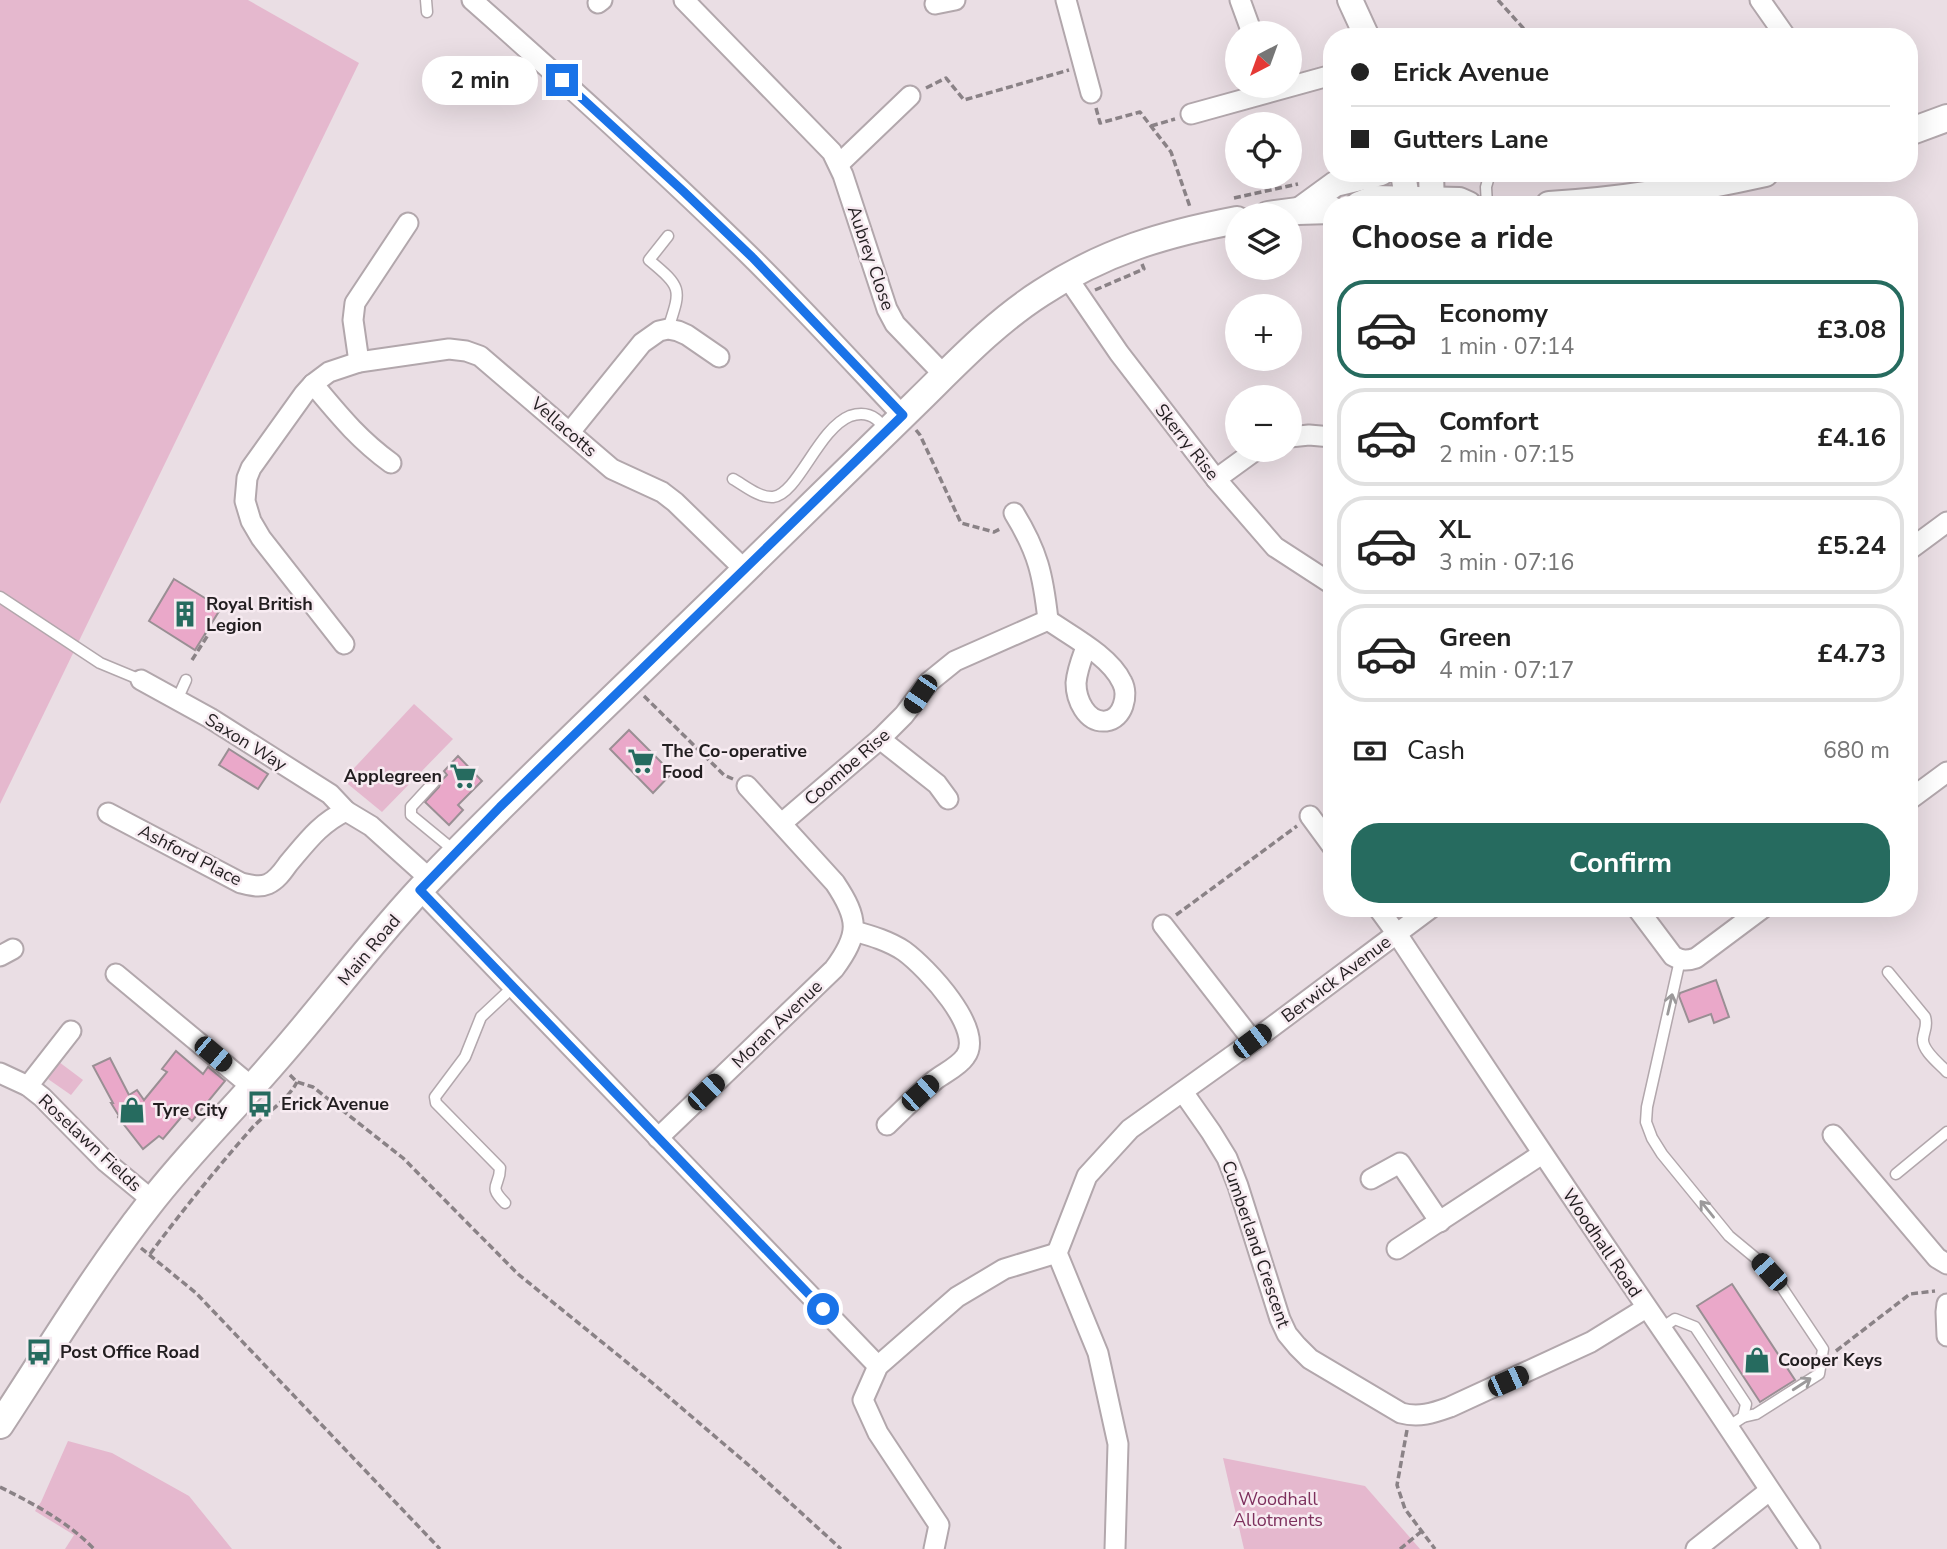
<!DOCTYPE html>
<html lang="en">
<head>
<meta charset="utf-8">
<style>
	body { margin:0; font-family:"Nunito Sans",sans-serif; background:#f2f2f2; color:#222; height:100vh; display:flex; flex-direction:column; font-size:26px; white-space:nowrap }
	* { box-sizing:border-box; margin:0 }
	p { font-size:23px; color:#767676 }
	.icon { flex:none; width:38px; height:38px; fill:none; stroke:currentColor; stroke-width:2; stroke-linecap:round; stroke-linejoin:round }
	.map { position:relative; flex:1; overflow:hidden }
	.side { position:absolute; left:1323px; top:196px; width:595px; height:721px; display:flex; flex-direction:column; background:#fff; border-radius:28px; box-shadow:0 7px 28px #0002 }
	.side>* { flex:none }
	.guide { position:absolute; left:1323px; top:28px; width:595px; height:154px; border-radius:28px; box-shadow:0 7px 28px #0002; display:grid; align-content:center; height:154px; padding:0 28px; background:#fff }
	.needle { width:46px; rotate:221deg }
	.controls { position:absolute; left:1225px; top:21px; display:grid; gap:14px }
	.controls a { display:grid; place-items:center; width:77px; height:77px; border-radius:50%; background:#fff; box-shadow:0 7px 28px #0002; font-size:35px }
	.end { position:absolute; width:32px; height:32px; margin:-16px; border:9px solid #1a73e8; background:#fff; box-shadow:0 0 0 4px #fff }
	.from { border-radius:50% }
	.bubble { position:absolute; height:49px; border-radius:24px; background:#fff; box-shadow:0 7px 28px #0002; font-size:23px; font-weight:700; line-height:49px; text-align:center }
	.car { position:absolute; width:21px; height:42px; margin:-21px -10px; border-radius:9px; box-shadow:0 0 5px 2px #0007; background:linear-gradient(#222 24%,#8ab4d8 0 40%,#222 0 76%,#8ab4d8 0 86%,#222 0) }
	.guide b { display:flex; align-items:center; gap:24px; height:66px; font-size:26px }
	.guide b+b { border-top:2px solid #e0e0e0 }
	.guide i { width:18px; height:18px; background:#222 }
	ul { padding:0; list-style:none }
	li { display:flex; align-items:center; gap:21px; height:98px; margin:0 14px 10px; padding:0 14px; border:4px solid #e0e0e0; border-radius:28px }
	li div { flex:1 }
	li b { display:block; font-size:26px }
	li em { font-style:normal; font-weight:700 }
	li.active { border-color:#266b5f }
	li>.icon { width:63px; height:63px; stroke-width:1.5 }
	h2 { padding:0 28px; font-size:32px; line-height:84px }
	.pay { display:flex; align-items:center; gap:18px; height:77px; padding:0 28px; font-size:26px }
	.pay p { margin-inline-start:auto }
	.action { display:flex; gap:14px; margin-top:auto; padding:14px 28px }
	.action a { flex:1; height:80px; border-radius:28px; background:#266b5f; color:#fff; font-size:28px; font-weight:700; line-height:80px; text-align:center }
	.map>svg:first-child { display:block }
	.green { fill:#e5b8ce }
	.building { fill:#eaa8c9; stroke:#9a8f94; stroke-width:2 }
	.lines { fill:none; stroke-linecap:round; stroke-linejoin:round }
	.service-casing { stroke:#b2a7ac; stroke-width:13 }
	.minor-casing { stroke:#b2a7ac; stroke-width:23 }
	.tertiary-casing { stroke:#b2a7ac; stroke-width:28 }
	.secondary-casing { stroke:#b2a7ac; stroke-width:30 }
	.path { stroke:#8a8286; stroke-width:3.5; stroke-dasharray:7 3.5; stroke-linecap:butt }
	.service { stroke:#fff; stroke-width:10 }
	.minor { stroke:#fff; stroke-width:19 }
	.tertiary { stroke:#fff; stroke-width:24 }
	.secondary { stroke:#fff; stroke-width:26 }
	.oneway { stroke:#9c9a9b }
	.route { stroke:#1a73e8; stroke-width:9 }
	.labels { text-anchor:middle; dominant-baseline:central; stroke-width:5; stroke-linejoin:round; paint-order:stroke }
	.street-label { font-size:18px; fill:#221e20; stroke:#f7ebf1 }
	.poi-label { font-size:18px; font-weight:bold; fill:#221e20; stroke:#f7ebf1; text-anchor:start }
	.park-label { font-size:18px; fill:#7d305d; stroke:#f7ebf1 }
</style>
</head>
<body>
<div class="map">
<svg width="1947" height="1549" viewBox="0 0 1947 1549">
	<rect width="100%" height="100%" fill="#eadee4"/>
	<g class="green">
		<path d="M0,0H248L359,63L0,804Z"/>
		<path d="M414,704L453,739L382,812L343,780Z"/>
		<path d="M59,1062L83,1080L71,1095L48,1079Z"/>
		<path d="M68,1441L112,1453L189,1496L232,1549H65L74,1535L35,1511L41,1502Z"/>
		<path d="M1223,1458L1365,1486L1420,1549H1244Z"/>
	</g>
	<g class="building">
		<path d="M174,579L221,608L195,650L149,621Z"/>
		<path d="M629,730L672,773L653,793L610,749Z"/>
		<path d="M229,749L268,774L258,789L219,765Z"/>
		<path d="M458,756L482,781L458,805L463,810L449,825L425,802L439,787L441,781L447,775L444,771Z"/>
		<path d="M1716,980L1729,1017L1714,1023L1711,1014L1689,1022L1679,996L1680,993Z"/>
		<path d="M176,1051L203,1074L208,1067L225,1081L192,1121L184,1114L163,1139L159,1136L143,1149L118,1117L119,1116L111,1103H113L93,1066L110,1058L129,1095L137,1090L144,1100L167,1072L162,1069Z"/>
		<path d="M1732,1284L1795,1380L1760,1402L1697,1306Z"/>
	</g>
	<g class="lines">
		<g class="service-casing">
			<g id="service">
				<path d="M426,0L427,12"/>
				<path d="M1487,205L1486,187L1490,173"/>
				<path d="M668,329C681,289 683,288 649,260L668,236"/>
				<path d="M733,479C744,485 759,498 773,497C798,494 818,429 850,416C859,413 868,413 876,419C880,422 883,427 887,431"/>
				<path d="M0,597L100,663L141,680"/>
				<path d="M177,700L186,680"/>
				<path d="M434,782L411,807V815L456,852"/>
				<path d="M1680,960L1647,1107L1646,1122L1652,1138L1662,1154L1729,1236L1758,1260L1779,1283L1823,1349L1819,1374L1756,1414L1743,1417"/>
				<path d="M1888,972L1925,1017C1928,1026 1924,1030 1923,1039C1922,1051 1940,1064 1947,1072"/>
				<path d="M1896,1174L1947,1132"/>
				<path d="M505,1203C487,1185 500,1187 500,1168L440,1107L436,1103L435,1097L465,1057L481,1017L513,987"/>
				<path d="M1660,1329L1675,1319L1695,1327L1746,1404L1743,1417L1728,1427"/>
			</g>
		</g>
		<g class="minor-casing">
			<g id="minor">
				<path d="M472,0C566,83 659,167 749,255C802,307 852,362 903,416"/>
				<path d="M684,0L832,152L843,175L887,309L895,324L944,375"/>
				<path d="M1066,0L1091,93"/>
				<path d="M1240,0L1252,33"/>
				<path d="M1760,0L1786,37"/>
				<path d="M598,3L602,0"/>
				<path d="M935,4L955,0"/>
				<path d="M1191,114L1332,75"/>
				<path d="M839,164L910,96"/>
				<path d="M1067,277L1119,353L1216,479L1275,547L1332,584"/>
				<path d="M359,362L353,320L355,303L408,223"/>
				<path d="M313,384C339,415 358,439 391,463"/>
				<path d="M570,432L642,343L659,331L668,329L678,331L687,335L719,357"/>
				<path d="M1290,437L1309,435L1332,437"/>
				<path d="M1216,479L1256,450"/>
				<path d="M1909,550L1947,522"/>
				<path d="M1048,620C1071,636 1110,656 1122,682C1129,695 1123,719 1106,721C1086,723 1076,699 1076,683C1077,670 1082,658 1086,647"/>
				<path d="M344,644L261,538L251,521L245,501L247,478L251,468L304,394L313,384L329,372L359,362L449,349L466,351L480,356L612,469L662,492L675,502L745,570"/>
				<path d="M141,680L210,718L330,794L346,811"/>
				<path d="M880,739L937,784L948,799"/>
				<path d="M1909,800L1947,772"/>
				<path d="M108,813L241,883C250,885 259,888 268,884C277,880 283,871 288,864C306,843 320,823 346,811L371,826L430,879"/>
				<path d="M1310,816L1332,846"/>
				<path d="M782,823L880,739L904,715L929,682L955,661L1048,620C1043,575 1038,552 1014,513"/>
				<path d="M420,890L878,1366"/>
				<path d="M1378,908L1397,934C1494,1081 1592,1228 1692,1373C1732,1432 1770,1491 1810,1549"/>
				<path d="M1637,908L1673,956C1682,961 1687,961 1696,958L1763,908"/>
				<path d="M1163,925L1253,1041"/>
				<path d="M854,931C872,936 889,941 904,951C926,967 986,1030 965,1057C958,1067 944,1073 935,1080C918,1094 903,1110 887,1125"/>
				<path d="M0,956L13,949"/>
				<path d="M116,974L252,1087"/>
				<path d="M0,1073L28,1086L42,1097L106,1162L152,1200"/>
				<path d="M28,1086L71,1031"/>
				<path d="M1183,1092L1211,1132L1227,1158L1238,1186L1280,1319L1287,1334L1297,1346L1310,1359L1401,1413C1419,1418 1433,1413 1450,1407L1591,1342L1646,1308"/>
				<path d="M1833,1135L1937,1258L1947,1264"/>
				<path d="M658,1138L834,969C860,934 859,919 835,883L747,786"/>
				<path d="M1371,1179L1400,1163L1440,1222"/>
				<path d="M1397,1249L1542,1154"/>
				<path d="M1947,1304L1946,1312L1947,1336"/>
				<path d="M934,1549L939,1525L878,1433L863,1400L878,1366L957,1297L1004,1269L1057,1253"/>
				<path d="M1115,1549L1118,1444L1098,1353L1057,1253L1087,1176L1130,1129L1253,1041L1431,908"/>
				<path d="M1696,1549L1769,1491"/>
			</g>
		</g>
		<g class="tertiary-casing">
			<g id="tertiary">
				<path d="M1350,0L1367,37"/>
				<path d="M1403,173L1406,192L1415,205"/>
				<path d="M1431,173L1432,205"/>
				<path d="M1298,211L1335,184L1381,173"/>
			</g>
		</g>
		<g class="secondary-casing">
			<g id="secondary">
				<path d="M1909,132L1947,118"/>
				<path d="M1359,205L1374,199L1459,201L1468,205"/>
				<path d="M1549,205C1622,201 1693,189 1765,173"/>
				<path d="M1268,215L1298,211L1332,210"/>
				<path d="M0,1425C48,1352 94,1275 148,1206C187,1155 234,1109 276,1060C328,1001 375,936 430,879C532,773 640,673 745,570C802,515 858,459 915,404C955,365 994,323 1041,293C1103,252 1164,234 1237,220"/>
			</g>
		</g>
		<g class="path">
			<path d="M1498,0L1524,29L1523,37"/>
			<path d="M926,88L946,78L964,100L1069,70"/>
			<path d="M1096,108L1100,123L1140,112L1171,152L1190,207"/>
			<path d="M1151,126L1175,119"/>
			<path d="M1453,173L1471,181"/>
			<path d="M1234,198L1298,184"/>
			<path d="M1095,290L1144,269L1142,264"/>
			<path d="M916,430L920,435L961,523L994,532L1002,528"/>
			<path d="M192,660L208,635L205,633"/>
			<path d="M644,696L724,775L733,779"/>
			<path d="M1176,915L1297,826"/>
			<path d="M290,1075L297,1082L313,1087L403,1158L518,1274L650,1381L752,1468L841,1549"/>
			<path d="M141,1248L196,1293L440,1549"/>
			<path d="M150,1254C182,1211 216,1169 252,1128C266,1113 287,1101 297,1082"/>
			<path d="M1836,1351L1910,1294L1935,1291"/>
			<path d="M1407,1430L1397,1485L1405,1509L1435,1549"/>
			<path d="M0,1487C34,1504 68,1522 94,1549"/>
			<path d="M1400,1549L1422,1531"/>
		</g>
		<use href="#service" class="service"/>
		<use href="#minor" class="minor"/>
		<use href="#tertiary" class="tertiary"/>
		<use href="#secondary" class="secondary"/>
	</g>
	<defs><path id="oneway-shaft" d="M-6 0H5M1.5-3L5.5 0L1.5 3" fill="none" stroke-width="1.6" stroke-linecap="round" stroke-linejoin="round" transform="scale(1.75)"/></defs>
	<g class="oneway">
		<use href="#oneway-shaft" transform="translate(1670 1004) rotate(-77)"/>
		<use href="#oneway-shaft" transform="translate(1707 1209) rotate(-129)"/>
		<use href="#oneway-shaft" transform="translate(1802 1384) rotate(-33)"/>
	</g>
	<g class="lines">
		<path class="route" d="M562,80L683,191L752,257L903,415L500,807L420,890L823,1309"/>
	</g>
	<defs>
		<g id="building-bare" transform="scale(2.1)"><path d="M-4-6H4V6H1V3H-1V6H-4ZM-2.5-4.3h1.7v1.8h-1.7ZM.8-4.3h1.7v1.8H.8ZM-2.5-1h1.7V.8h-1.7ZM.8-1h1.7V.8H.8Z" fill="#266b5f" stroke="#f7ebf1" stroke-width="2.5" paint-order="stroke"/></g>
		<g id="supermarket-bare" transform="scale(2.1)"><path d="M-6-5.5h2.5l.6 2H6L4.5 2H-2.5L-4.4-4H-6ZM-1.5 3.2a1.3 1.3 0 1 0 .1 0ZM3 3.2a1.3 1.3 0 1 0 .1 0Z" fill="#266b5f" stroke="#f7ebf1" stroke-width="2.5" paint-order="stroke"/></g>
		<g id="bus-bare" transform="scale(2.1)"><path d="M-5-6H5V4H4V6H2V4H-2V6H-4V4H-5ZM-3.5-4V0h7V-4ZM-3.5 1.2v1.5H-2V1.2ZM2 1.2v1.5H3.5V1.2Z" fill="#266b5f" stroke="#f7ebf1" stroke-width="2.5" paint-order="stroke"/></g>
		<g id="shop-bare" transform="scale(2.1)"><path d="M-5-2.5h2.3a2.7 3.5 0 0 1 5.4 0H5L5.5 6h-11ZM-1.5-2.5h3a1.5 2.3 0 0 0-3 0Z" fill="#266b5f" stroke="#f7ebf1" stroke-width="2.5" paint-order="stroke"/></g>
	</defs>
	<g fill-rule="evenodd">
		<use href="#building-bare" x="185" y="614"/>
		<use href="#supermarket-bare" x="641" y="761"/>
		<use href="#supermarket-bare" x="463" y="776"/>
		<use href="#bus-bare" x="260" y="1104"/>
		<use href="#shop-bare" x="132" y="1110"/>
		<use href="#bus-bare" x="39" y="1352"/>
		<use href="#shop-bare" x="1757" y="1360"/>
	</g>
	<g class="labels">
		<g class="street-label">
			<text transform="translate(871 258) rotate(71)">Aubrey Close</text>
			<text transform="translate(564 427) rotate(41)">Vellacotts</text>
			<text transform="translate(1187 442) rotate(52)">Skerry Rise</text>
			<text transform="translate(246 742) rotate(32)">Saxon Way</text>
			<text transform="translate(847 767) rotate(-41)">Coombe Rise</text>
			<text transform="translate(190 855) rotate(27)">Ashford Place</text>
			<text transform="translate(369 950) rotate(-50)">Main Road</text>
			<text transform="translate(1336 979) rotate(-37)">Berwick Avenue</text>
			<text transform="translate(777 1024) rotate(-44)">Moran Avenue</text>
			<text transform="translate(90 1143) rotate(43)">Roselawn Fields</text>
			<text transform="translate(1602 1243) rotate(56)">Woodhall Road</text>
			<text transform="translate(1256 1244) rotate(71)">Cumberland Crescent</text>
		</g>
		<g class="poi-label">
			<text x="206" y="604">Royal British<tspan x="206" dy="21">Legion</tspan></text>
			<text x="662" y="751">The Co-operative<tspan x="662" dy="21">Food</tspan></text>
			<text x="442" y="776" text-anchor="end">Applegreen</text>
			<text x="281" y="1104">Erick Avenue</text>
			<text x="153" y="1110">Tyre City</text>
			<text x="60" y="1352">Post Office Road</text>
			<text x="1778" y="1360">Cooper Keys</text>
		</g>
		<g class="park-label">
			<text x="1278" y="1499">Woodhall<tspan x="1278" dy="21">Allotments</tspan></text>
		</g>
	</g>
</svg>
<div class="controls">
<a><svg class="needle" viewBox="-14 -14 28 28"><path d="M0-13l5 13h-10z" fill="#e53935"/><path d="M0 13l5-13h-10z" fill="#767676"/></svg></a>
<a><svg class="icon" aria-label="locate" viewBox="0 0 24 24"><circle cx="12" cy="12" r="6"/><path d="M12 2v4M12 18v4M2 12h4M18 12h4"/></svg></a>
<a><svg class="icon" aria-label="layers" viewBox="0 0 24 24"><path d="M12 4l9 5-9 5-9-5zM3 14l9 5 9-5"/></svg></a>
<a>+</a>
<a>−</a>
</div>
<i class="end from" style="left:823px;top:1309px"></i>
<i class="end" style="left:562px;top:80px"></i>
<div class="bubble" style="left:422px;top:56px;width:116px">2 min</div>
<i class="car" style="left:920px;top:694px;rotate:214deg"></i>
<i class="car" style="left:1252px;top:1041px;rotate:53deg"></i>
<i class="car" style="left:213px;top:1054px;rotate:130deg"></i>
<i class="car" style="left:706px;top:1092px;rotate:46deg"></i>
<i class="car" style="left:920px;top:1093px;rotate:48deg"></i>
<i class="car" style="left:1769px;top:1272px;rotate:318deg"></i>
<i class="car" style="left:1508px;top:1381px;rotate:66deg"></i>
<div class="guide">
<b><i class="from"></i>Erick Avenue</b>
<b><i></i>Gutters Lane</b>
</div>
<section class="side">
<h2>Choose a ride</h2>
<ul>
<li class="active"><svg class="icon" aria-label="car" viewBox="0 0 24 24"><path d="M5 17H2v-5l4-1 3-4h7l3 4 3 1v5h-3M9 17h6M6 11h13"/><circle cx="7" cy="17" r="2"/><circle cx="17" cy="17" r="2"/></svg><div><b>Economy</b><p>1 min · 07:14</p></div><em>£3.08</em></li>
<li><svg class="icon" aria-label="car" viewBox="0 0 24 24"><path d="M5 17H2v-5l4-1 3-4h7l3 4 3 1v5h-3M9 17h6M6 11h13"/><circle cx="7" cy="17" r="2"/><circle cx="17" cy="17" r="2"/></svg><div><b>Comfort</b><p>2 min · 07:15</p></div><em>£4.16</em></li>
<li><svg class="icon" aria-label="car" viewBox="0 0 24 24"><path d="M5 17H2v-5l4-1 3-4h7l3 4 3 1v5h-3M9 17h6M6 11h13"/><circle cx="7" cy="17" r="2"/><circle cx="17" cy="17" r="2"/></svg><div><b>XL</b><p>3 min · 07:16</p></div><em>£5.24</em></li>
<li><svg class="icon" aria-label="car" viewBox="0 0 24 24"><path d="M5 17H2v-5l4-1 3-4h7l3 4 3 1v5h-3M9 17h6M6 11h13"/><circle cx="7" cy="17" r="2"/><circle cx="17" cy="17" r="2"/></svg><div><b>Green</b><p>4 min · 07:17</p></div><em>£4.73</em></li>
</ul>
<div class="pay"><svg class="icon" aria-label="cash" viewBox="0 0 24 24"><path d="M3 7h18v10H3z"/><circle cx="12" cy="12" r="2"/></svg>Cash<p>680 m</p></div>
<div class="action"><a>Confirm</a></div>
</section>
</div>
</body>
</html>
